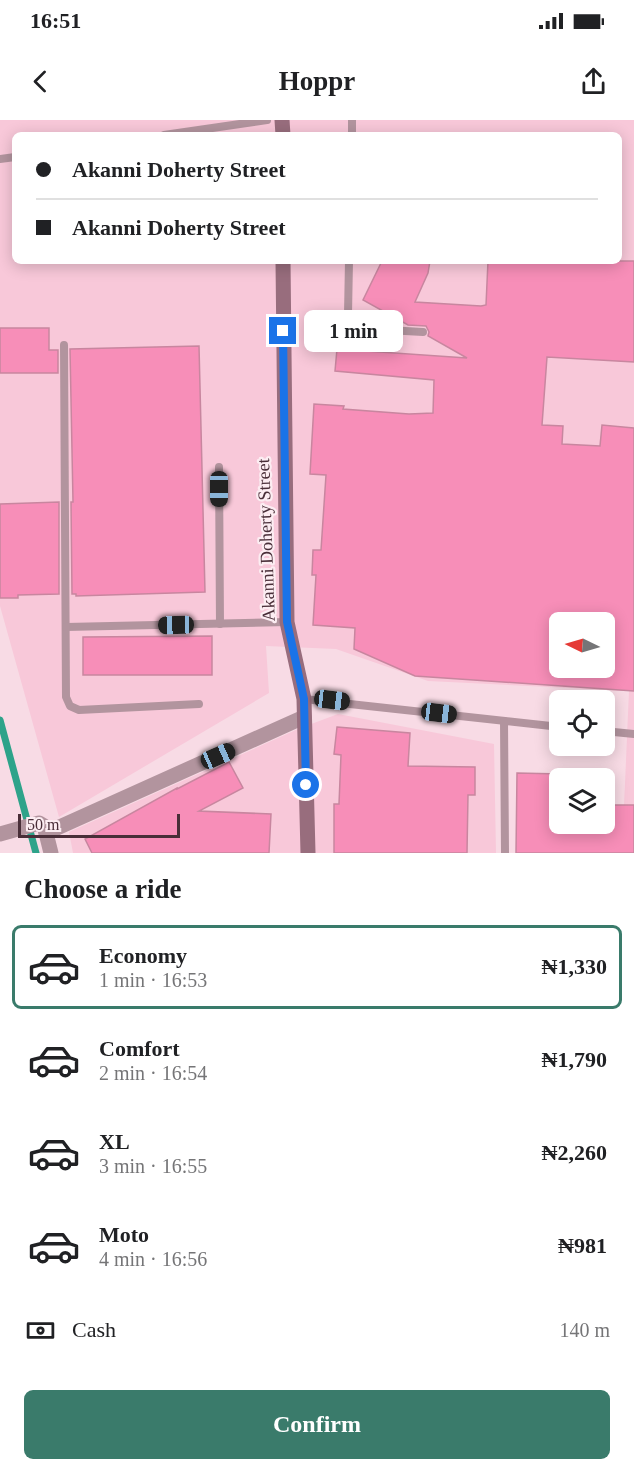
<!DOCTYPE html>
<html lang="en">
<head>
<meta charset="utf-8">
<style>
	body { margin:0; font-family:"Times New Roman",serif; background:#f2f2f2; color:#202124; height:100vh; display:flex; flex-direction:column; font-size:22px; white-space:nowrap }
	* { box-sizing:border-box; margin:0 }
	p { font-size:20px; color:#757577 }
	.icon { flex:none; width:33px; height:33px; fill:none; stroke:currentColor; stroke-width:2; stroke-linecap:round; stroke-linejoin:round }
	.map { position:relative; height:733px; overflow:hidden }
	.sheet { display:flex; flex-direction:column; background:#fff; flex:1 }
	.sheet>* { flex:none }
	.hud { position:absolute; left:12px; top:12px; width:610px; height:132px; border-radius:9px; box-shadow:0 3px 15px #0003; display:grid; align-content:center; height:132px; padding:0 24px; background:#fff }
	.needle { width:39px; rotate:275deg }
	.tools { position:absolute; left:549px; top:492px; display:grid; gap:12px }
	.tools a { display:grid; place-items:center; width:66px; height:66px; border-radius:9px; background:#fff; box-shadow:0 3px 15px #0003; font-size:30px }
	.scale { position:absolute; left:18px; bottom:15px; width:162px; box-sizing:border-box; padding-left:6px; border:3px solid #492e38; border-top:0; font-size:16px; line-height:21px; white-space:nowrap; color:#492e38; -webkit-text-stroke:4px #fcedf2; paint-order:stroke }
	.end { position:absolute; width:27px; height:27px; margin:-14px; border:8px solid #1a73e8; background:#fff; box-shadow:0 0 0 3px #fff }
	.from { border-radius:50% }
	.bubble { position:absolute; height:42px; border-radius:9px; background:#fff; box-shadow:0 3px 15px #0003; font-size:20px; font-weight:600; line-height:42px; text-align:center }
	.car { position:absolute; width:18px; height:36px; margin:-18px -9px; border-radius:8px; box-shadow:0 0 4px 2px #0007; background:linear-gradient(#222 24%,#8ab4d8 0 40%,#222 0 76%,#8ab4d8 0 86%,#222 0) }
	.hud b { display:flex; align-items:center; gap:21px; height:57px; font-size:22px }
	.hud b+b { border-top:2px solid #e0e0e0 }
	.hud i { width:15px; height:15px; background:#202124 }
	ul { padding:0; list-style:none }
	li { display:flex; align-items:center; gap:18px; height:84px; margin:0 12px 9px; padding:0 12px; border:3px solid transparent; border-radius:9px }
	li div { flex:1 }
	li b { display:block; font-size:22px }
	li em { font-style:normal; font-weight:600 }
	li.current { border-color:#3a7b6b }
	li>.icon { width:54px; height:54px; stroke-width:1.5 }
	h2 { padding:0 24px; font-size:27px; line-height:72px }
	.pay { display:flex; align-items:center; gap:15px; height:66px; padding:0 24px; font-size:22px }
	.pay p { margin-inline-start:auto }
	.action { display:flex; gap:12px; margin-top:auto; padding:12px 24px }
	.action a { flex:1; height:69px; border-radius:9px; background:#3a7b6b; color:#fff; font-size:24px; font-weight:600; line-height:69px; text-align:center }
	.status { display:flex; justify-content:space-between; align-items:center; height:42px; padding:0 30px; background:#fff; direction:ltr }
	.status svg { height:16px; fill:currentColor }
	header { display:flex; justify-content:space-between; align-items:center; height:78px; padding:0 24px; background:#fff; font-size:27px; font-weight:600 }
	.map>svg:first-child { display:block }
	.built { fill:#f8c8d9; fill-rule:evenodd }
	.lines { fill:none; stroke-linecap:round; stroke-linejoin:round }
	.stream { stroke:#2ea38a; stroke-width:7 }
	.building { fill:#f78eb8; stroke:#c8869f; stroke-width:1.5; fill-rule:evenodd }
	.lane { stroke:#b2949e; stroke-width:8 }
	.street { stroke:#b2949e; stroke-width:15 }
	.secondary { stroke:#986d7d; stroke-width:15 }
	.route { stroke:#1a73e8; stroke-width:8 }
	.labels { text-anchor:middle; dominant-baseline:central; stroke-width:4.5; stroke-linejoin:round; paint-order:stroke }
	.street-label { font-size:18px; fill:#492e38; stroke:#fcedf2 }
</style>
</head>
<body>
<div class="status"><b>16:51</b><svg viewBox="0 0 49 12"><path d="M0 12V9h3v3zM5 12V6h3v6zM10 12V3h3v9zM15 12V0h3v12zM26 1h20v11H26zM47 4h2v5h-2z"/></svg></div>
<header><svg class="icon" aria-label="back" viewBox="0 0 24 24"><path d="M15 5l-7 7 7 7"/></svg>Hoppr<svg class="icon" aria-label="share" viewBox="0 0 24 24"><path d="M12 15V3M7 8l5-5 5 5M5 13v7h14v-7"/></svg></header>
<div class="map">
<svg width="634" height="733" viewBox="0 0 634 733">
	<rect width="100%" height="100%" fill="#f8dbe5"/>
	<g class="built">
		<path d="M0,0H634V733H622L629,571L428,561L336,529L266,526L269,573L59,697L0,486ZM15,15H620V141H15ZM560,502H604V548H560Z"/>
		<path d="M338,594L494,624L496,733H73L69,712L298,609Z"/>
	</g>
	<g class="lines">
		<path class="stream" d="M0,600L36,733"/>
	</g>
	<g class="building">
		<path d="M382,141H430L428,153L415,182L481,186L486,185L488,141H634V242L547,237L542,305L563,306L562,324L600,326L602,305L634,308V571L415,556L354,529L355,508L313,505L316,455H312L313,430H321L326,355L310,354L314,284L344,286L343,289L409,294L433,293L434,260L335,251L337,229L467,238L428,216L429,212L426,206L408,205L363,180ZM560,502H604V548H560Z"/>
		<path d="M0,208H49V230H58V253H0Z"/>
		<path d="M199,226L205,472L76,476V474H72L71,382H73L70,229Z"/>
		<path d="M59,382V474L18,475V478H0V384Z"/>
		<path d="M212,516V555H83V517Z"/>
		<path d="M337,607L410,613L408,646L475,647V675H468L467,733H334V684H339L341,635L334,634Z"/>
		<path d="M229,642L243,668L199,691L271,694L269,733H92L85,719L177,668V669Z"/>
		<path d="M517,653L560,654V704H604V685H634V733H516Z"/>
	</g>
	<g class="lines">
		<g class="lane">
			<path d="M164,15L267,0"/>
			<path d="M352,15V0"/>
			<path d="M0,39L15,37"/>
			<path d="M349,141L348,194L354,204L369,209L423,212"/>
			<path d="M64,225L66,577L70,586L79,590L199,584"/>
			<path d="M219,347L220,504"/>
			<path d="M66,507L287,502"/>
			<path d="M304,579L560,607"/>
			<path d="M504,601L505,733"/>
			<path d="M604,611L634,614"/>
		</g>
		<g class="street">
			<path d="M0,714L39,703L44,706L46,713"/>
			<path d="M51,733L46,713L304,597"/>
		</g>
		<g class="secondary">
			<path d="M282,0L283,15"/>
			<path d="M283,141L287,502L304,579L308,733"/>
		</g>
	</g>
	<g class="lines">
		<path class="route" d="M283,211L287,502L304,579L306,665"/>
	</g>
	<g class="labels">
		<g class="street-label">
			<text transform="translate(266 420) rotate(-92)">Akanni Doherty Street</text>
		</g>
	</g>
</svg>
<div class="tools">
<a><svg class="needle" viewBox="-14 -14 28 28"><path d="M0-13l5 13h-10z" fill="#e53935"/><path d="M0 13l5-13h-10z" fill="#757577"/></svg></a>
<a><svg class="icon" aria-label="locate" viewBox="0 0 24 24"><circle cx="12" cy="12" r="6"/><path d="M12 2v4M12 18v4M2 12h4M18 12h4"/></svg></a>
<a><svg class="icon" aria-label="layers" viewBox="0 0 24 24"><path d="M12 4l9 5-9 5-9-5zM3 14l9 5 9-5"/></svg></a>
</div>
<div class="scale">50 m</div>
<i class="end from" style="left:306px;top:665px"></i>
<i class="end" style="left:283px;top:211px"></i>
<div class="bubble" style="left:304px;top:190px;width:99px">1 min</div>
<i class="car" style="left:219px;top:369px;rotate:180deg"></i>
<i class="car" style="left:176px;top:505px;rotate:269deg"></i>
<i class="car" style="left:332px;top:580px;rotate:97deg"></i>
<i class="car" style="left:439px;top:593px;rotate:97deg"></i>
<i class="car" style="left:218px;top:636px;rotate:66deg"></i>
<div class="hud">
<b><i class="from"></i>Akanni Doherty Street</b>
<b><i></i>Akanni Doherty Street</b>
</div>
</div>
<section class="sheet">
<h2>Choose a ride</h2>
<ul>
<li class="current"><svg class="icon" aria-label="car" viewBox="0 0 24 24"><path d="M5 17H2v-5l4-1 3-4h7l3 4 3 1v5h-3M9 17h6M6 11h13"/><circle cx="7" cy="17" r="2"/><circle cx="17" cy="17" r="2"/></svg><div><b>Economy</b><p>1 min · 16:53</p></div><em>₦1,330</em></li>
<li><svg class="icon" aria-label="car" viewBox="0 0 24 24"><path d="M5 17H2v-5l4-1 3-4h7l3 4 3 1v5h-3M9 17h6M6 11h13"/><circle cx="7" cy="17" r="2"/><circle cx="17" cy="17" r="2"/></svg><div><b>Comfort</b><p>2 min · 16:54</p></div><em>₦1,790</em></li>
<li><svg class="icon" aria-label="car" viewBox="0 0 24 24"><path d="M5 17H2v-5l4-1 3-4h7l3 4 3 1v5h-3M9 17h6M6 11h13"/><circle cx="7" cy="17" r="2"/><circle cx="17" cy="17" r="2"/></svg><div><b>XL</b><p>3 min · 16:55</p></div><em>₦2,260</em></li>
<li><svg class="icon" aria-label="car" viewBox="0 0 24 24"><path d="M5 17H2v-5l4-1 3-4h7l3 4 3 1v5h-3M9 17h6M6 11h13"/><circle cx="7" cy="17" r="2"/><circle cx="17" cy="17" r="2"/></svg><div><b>Moto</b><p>4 min · 16:56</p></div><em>₦981</em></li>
</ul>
<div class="pay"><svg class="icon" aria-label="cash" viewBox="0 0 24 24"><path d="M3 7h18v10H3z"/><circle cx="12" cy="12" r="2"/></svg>Cash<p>140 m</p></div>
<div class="action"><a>Confirm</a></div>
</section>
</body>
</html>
